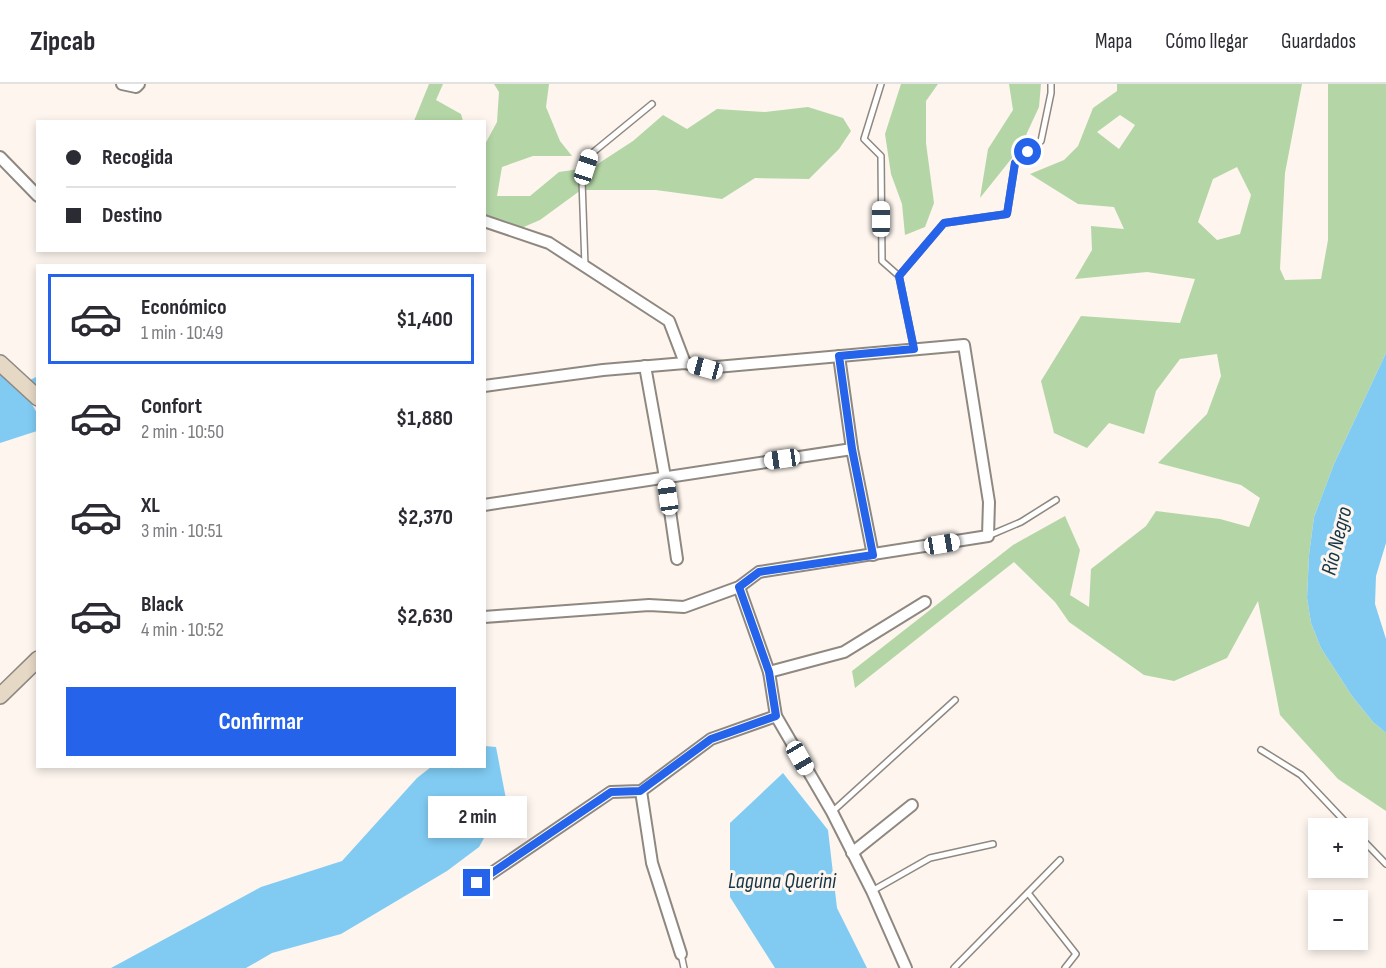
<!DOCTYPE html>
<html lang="es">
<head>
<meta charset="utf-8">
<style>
	body { margin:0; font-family:"Sofia Sans Condensed",sans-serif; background:#f2f2f3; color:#2b2b33; height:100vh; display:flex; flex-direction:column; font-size:22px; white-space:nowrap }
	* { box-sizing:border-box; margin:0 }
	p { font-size:20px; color:#7c7c81 }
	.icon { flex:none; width:33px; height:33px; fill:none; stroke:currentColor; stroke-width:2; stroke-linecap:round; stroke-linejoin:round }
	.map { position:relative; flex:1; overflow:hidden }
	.side { position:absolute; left:36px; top:180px; width:450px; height:504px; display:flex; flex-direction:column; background:#fff; border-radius:0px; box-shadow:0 3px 9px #0003 }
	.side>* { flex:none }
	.top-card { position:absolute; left:36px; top:36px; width:450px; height:132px; border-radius:0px; box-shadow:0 3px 9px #0003; display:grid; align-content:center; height:132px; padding:0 30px; background:#fff }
	.fabs { position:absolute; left:1308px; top:734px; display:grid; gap:12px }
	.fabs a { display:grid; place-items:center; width:60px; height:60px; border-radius:0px; background:#fff; box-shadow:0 3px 9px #0003; font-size:30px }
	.end { position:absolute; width:27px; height:27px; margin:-14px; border:8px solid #2563eb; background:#fff; box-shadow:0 0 0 3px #fff }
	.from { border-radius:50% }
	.bubble { position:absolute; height:42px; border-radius:0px; background:#fff; box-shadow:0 3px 9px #0003; font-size:20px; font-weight:700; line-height:42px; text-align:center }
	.car { position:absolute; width:18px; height:36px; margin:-18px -9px; border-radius:8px; box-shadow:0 0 4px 2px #0007; background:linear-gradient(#fff 24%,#345 0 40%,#fff 0 76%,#345 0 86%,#fff 0) }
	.top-card b { display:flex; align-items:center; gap:21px; height:57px; font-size:22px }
	.top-card b+b { border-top:2px solid #e1e1e2 }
	.top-card i { width:15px; height:15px; background:#2b2b33 }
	ul { padding:10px 0 0; list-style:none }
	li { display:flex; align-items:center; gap:18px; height:90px; margin:0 12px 9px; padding:0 18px; border:3px solid transparent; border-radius:0px }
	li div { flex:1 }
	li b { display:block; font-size:22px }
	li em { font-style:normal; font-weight:700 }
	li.active { border-color:#2563eb }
	li>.icon { width:54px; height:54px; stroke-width:1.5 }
	.action { display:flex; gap:12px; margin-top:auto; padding:12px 30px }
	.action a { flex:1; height:69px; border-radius:0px; background:#2563eb; color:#fff; font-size:24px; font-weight:700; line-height:69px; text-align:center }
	header { display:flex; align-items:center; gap:36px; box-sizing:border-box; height:84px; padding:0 30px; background:#fff; border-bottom:2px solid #e1e1e2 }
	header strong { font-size:28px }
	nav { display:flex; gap:33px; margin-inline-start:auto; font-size:21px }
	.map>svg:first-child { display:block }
	.green { fill:#b4d6a6; fill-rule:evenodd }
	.water { fill:#81cbf3 }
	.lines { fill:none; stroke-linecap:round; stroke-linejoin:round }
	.lane-casing { stroke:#8f8881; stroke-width:8 }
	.street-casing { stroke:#8f8881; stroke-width:14 }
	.secondary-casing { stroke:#8f8881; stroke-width:18 }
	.lane { stroke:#fff; stroke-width:5 }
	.street { stroke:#fff; stroke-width:10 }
	.secondary { stroke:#e5d8c5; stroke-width:15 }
	.route { stroke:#2563eb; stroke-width:8 }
	.labels { text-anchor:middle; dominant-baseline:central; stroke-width:6; stroke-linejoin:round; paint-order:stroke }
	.water-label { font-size:22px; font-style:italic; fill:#153647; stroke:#fdf5ee }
</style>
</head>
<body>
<header>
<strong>Zipcab</strong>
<nav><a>Mapa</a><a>Cómo llegar</a><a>Guardados</a></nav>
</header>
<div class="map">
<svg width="1386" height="884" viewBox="0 0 1386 884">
	<rect width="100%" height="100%" fill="#fdf5ee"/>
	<g class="green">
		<path d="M429,0H443L436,16L461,30L463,37H414Z"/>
		<path d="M494,0H549L546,23L560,57L572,72H533L502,83L497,112H530L559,88L593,83L633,57L663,31L687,45L717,25L765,28L808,23L843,34L851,47L839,65L809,95L755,94L722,115L656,106H581L540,136L519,145L485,131L484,62L497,38L499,8Z"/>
		<path d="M901,0H938L926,17V59L934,119L925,143L905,151L902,120L891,90L885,50Z"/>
		<path d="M1009,0H1041L1039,23L1020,64L980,114L988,65L1013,26Z"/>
		<path d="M1117,0H1302L1285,89L1280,185L1285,196L1321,195L1328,156V0H1386V269L1334,380L1314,433L1309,471L1307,514L1311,539L1321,564L1352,612L1373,638L1386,649V727L1338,695L1280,631L1258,517L1227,574L1174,597L1144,591L1069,538L1055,518L1014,478L855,604L852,587L1013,461L1065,432L1080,466L1070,511L1089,523L1091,485L1146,442L1156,427L1220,435L1249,443L1260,414L1241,401L1158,379L1207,330L1221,292L1217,270L1180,275L1156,307L1144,350L1109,339L1087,364L1054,349L1041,297L1081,232L1180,239L1195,195L1147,188L1075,195L1092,166L1091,142L1124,145L1114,123L1078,120L1030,90L1064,76L1078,62L1093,24L1117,7ZM1120,31L1135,41L1119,65L1097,48ZM1237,83L1251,111L1240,150L1217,156L1198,138L1213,95Z"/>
	</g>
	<g class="water">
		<path d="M1386,269V459L1376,492L1375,520L1386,555V649L1373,638L1352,612L1321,564L1311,539L1307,514L1309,471L1314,433L1334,380Z"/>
		<path d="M0,288L18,302L38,292L37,313L30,317L37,329V347L0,359Z"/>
		<path d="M485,662L496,663L506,715L479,763L447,787L341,850L272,869L246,884H111L261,803L342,777L417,694L431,683L484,682Z"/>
		<path d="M783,689L828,746L837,824L867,884H775L730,813V739Z"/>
	</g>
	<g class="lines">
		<g class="lane-casing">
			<g id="lane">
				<path d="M881,0L864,55L881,72L882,177L899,192L914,265"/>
				<path d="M585,182L582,96L591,70L652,20"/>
				<path d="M899,192L944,139L1007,130L1015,79L1041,57L1051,9V0"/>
				<path d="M988,452L1021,438L1056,416"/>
				<path d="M1261,666L1301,691L1351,744"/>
				<path d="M832,728L955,616"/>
				<path d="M1358,751L1386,780"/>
				<path d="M872,807L930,774L993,760"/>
				<path d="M1028,809L1076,870L1065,884"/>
				<path d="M681,870L684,884"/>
				<path d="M954,884L1060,776"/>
			</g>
		</g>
		<g class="street-casing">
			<g id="street">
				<path d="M122,0L136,3L139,0"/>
				<path d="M0,73L38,112"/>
				<path d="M484,137L549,159L669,237L685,279"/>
				<path d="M839,272L852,365L873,471"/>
				<path d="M645,282L665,393L677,475"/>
				<path d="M484,302L603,286L685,279L705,284L964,261L989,418L988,452L759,488L739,503L684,523L649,521L484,533"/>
				<path d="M484,421L852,365"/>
				<path d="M739,503L769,588L776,632L832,728L872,807L906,884"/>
				<path d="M769,588L844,568L925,518"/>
				<path d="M641,707L652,779L681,870"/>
				<path d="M852,769L912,721"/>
				<path d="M477,799L611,708L641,707L711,655L776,632"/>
			</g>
		</g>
		<g class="secondary-casing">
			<g id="secondary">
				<path d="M0,279L38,314"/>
				<path d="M0,612L38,575"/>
			</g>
		</g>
		<use href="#lane" class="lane"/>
		<use href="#street" class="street"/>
		<use href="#secondary" class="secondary"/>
	</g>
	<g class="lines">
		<path class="route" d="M477,799L611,708L640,707L711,655L776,632L769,588L739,503L759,488L873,471L852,365L839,272L914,265L899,192L944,139L1007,130L1015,79L1028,68"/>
	</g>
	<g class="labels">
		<g class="water-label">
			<text transform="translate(1337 457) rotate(-76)">Río Negro</text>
			<text x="782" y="797">Laguna Querini</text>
		</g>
	</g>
</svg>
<div class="fabs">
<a>+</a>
<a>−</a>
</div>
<i class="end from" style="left:1028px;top:68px"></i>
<i class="end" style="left:477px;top:799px"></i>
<div class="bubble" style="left:428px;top:712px;width:99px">2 min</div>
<i class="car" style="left:586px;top:83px;rotate:18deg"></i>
<i class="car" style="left:881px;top:135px;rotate:0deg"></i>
<i class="car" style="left:705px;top:284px;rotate:285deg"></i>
<i class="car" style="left:782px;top:375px;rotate:262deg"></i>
<i class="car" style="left:668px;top:413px;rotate:352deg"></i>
<i class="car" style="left:942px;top:460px;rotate:81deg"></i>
<i class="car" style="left:800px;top:674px;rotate:150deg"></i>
<div class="top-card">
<b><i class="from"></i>Recogida</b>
<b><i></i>Destino</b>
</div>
<section class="side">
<ul>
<li class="active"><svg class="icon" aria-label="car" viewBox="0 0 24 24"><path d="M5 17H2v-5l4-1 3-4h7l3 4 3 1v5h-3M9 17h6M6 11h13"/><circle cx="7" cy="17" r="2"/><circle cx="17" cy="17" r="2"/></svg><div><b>Económico</b><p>1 min · 10:49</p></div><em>$1,400</em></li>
<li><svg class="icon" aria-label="car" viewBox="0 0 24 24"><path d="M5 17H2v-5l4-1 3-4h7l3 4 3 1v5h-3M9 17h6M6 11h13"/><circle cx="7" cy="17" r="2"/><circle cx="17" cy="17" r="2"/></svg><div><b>Confort</b><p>2 min · 10:50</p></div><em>$1,880</em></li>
<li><svg class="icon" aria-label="car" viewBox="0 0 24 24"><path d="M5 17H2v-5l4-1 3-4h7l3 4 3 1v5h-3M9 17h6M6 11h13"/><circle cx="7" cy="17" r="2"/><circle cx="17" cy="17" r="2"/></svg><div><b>XL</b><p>3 min · 10:51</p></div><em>$2,370</em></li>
<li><svg class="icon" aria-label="car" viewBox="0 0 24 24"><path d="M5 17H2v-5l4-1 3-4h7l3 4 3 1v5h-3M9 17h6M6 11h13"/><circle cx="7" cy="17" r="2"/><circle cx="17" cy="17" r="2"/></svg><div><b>Black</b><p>4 min · 10:52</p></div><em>$2,630</em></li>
</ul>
<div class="action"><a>Confirmar</a></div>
</section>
</div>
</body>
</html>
